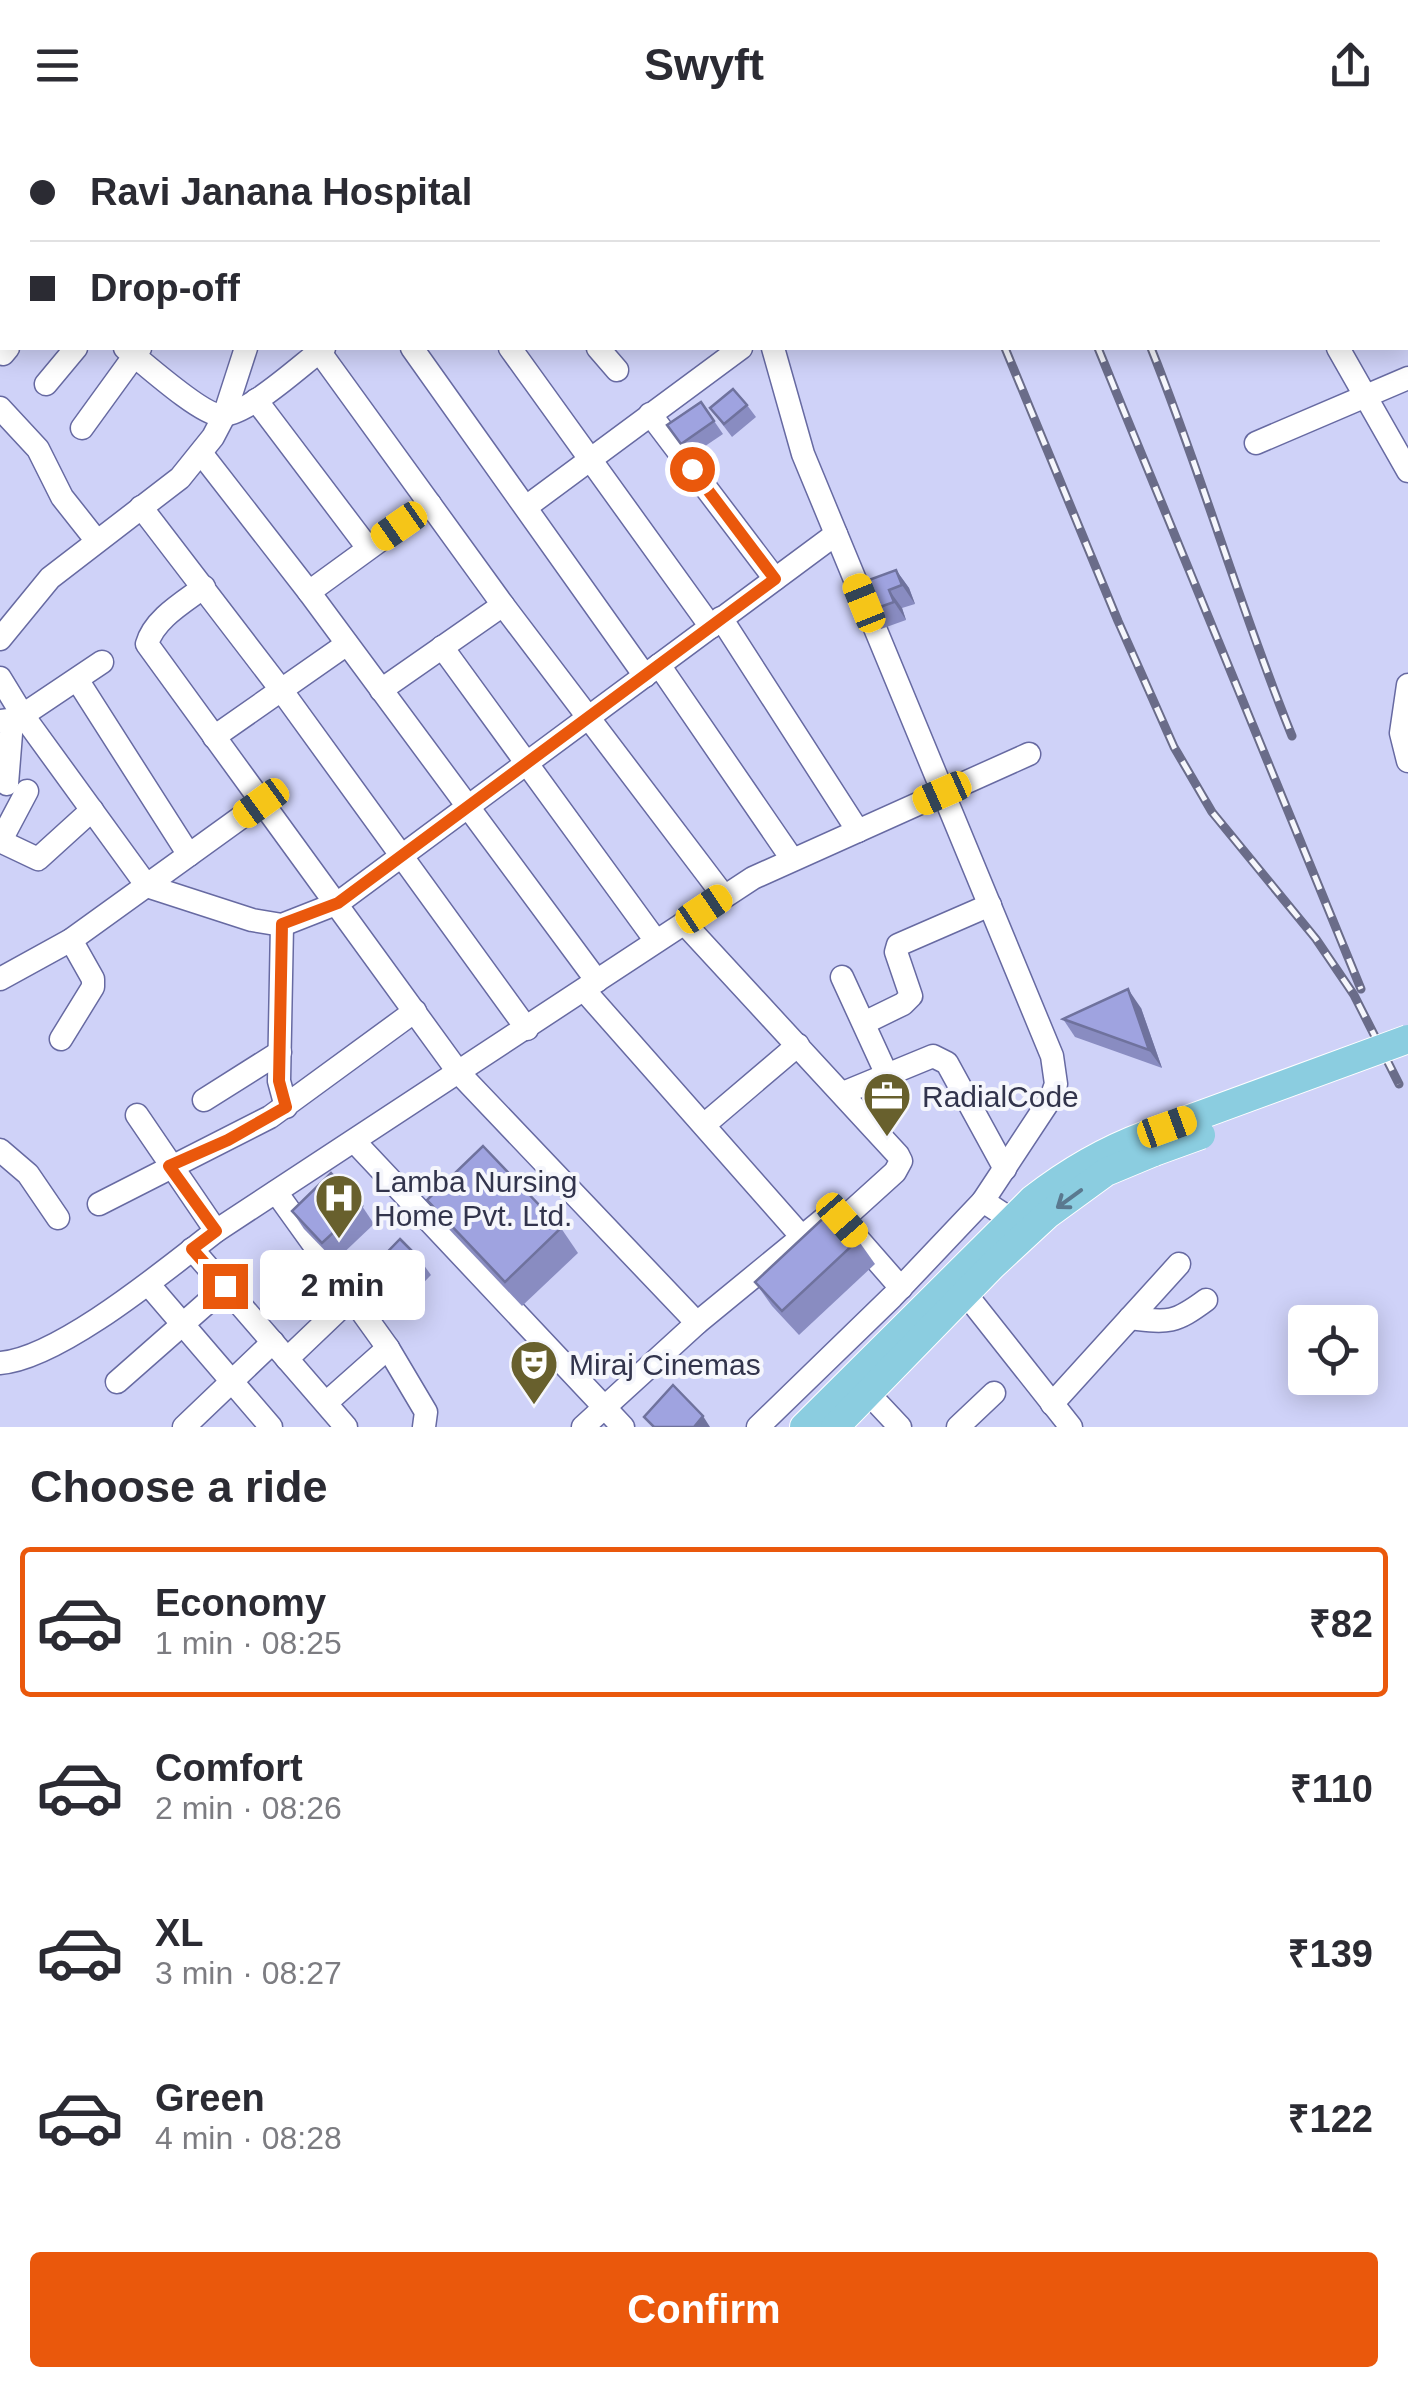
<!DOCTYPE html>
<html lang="en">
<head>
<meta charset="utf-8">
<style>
	body { margin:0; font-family:Helvetica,sans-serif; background:#f7f7f7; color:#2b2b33; height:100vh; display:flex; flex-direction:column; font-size:38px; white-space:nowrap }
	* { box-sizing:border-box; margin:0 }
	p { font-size:32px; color:#7c7c81 }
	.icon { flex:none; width:55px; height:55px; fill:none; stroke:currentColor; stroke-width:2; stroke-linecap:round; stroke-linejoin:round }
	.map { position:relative; height:1297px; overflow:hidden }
	.panel { display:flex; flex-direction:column; background:#fff; flex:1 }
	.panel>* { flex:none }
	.banner { position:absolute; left:0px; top:0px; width:1410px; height:220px; box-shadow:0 5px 25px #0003; display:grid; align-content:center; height:220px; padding:0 30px; background:#fff }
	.fabs { position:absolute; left:1288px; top:1175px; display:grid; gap:20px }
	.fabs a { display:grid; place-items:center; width:90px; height:90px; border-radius:10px; background:#fff; box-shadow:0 5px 25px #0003; font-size:50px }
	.end { position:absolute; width:45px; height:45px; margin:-22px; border:12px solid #ea580c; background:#fff; box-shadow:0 0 0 5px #fff }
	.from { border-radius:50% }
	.bubble { position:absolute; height:70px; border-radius:10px; background:#fff; box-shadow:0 5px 25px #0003; font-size:32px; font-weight:700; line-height:70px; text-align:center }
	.car { position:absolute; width:30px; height:60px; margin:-30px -15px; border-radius:12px; box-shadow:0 0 8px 2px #0007; background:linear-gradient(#f5c518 24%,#345 0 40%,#f5c518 0 76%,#345 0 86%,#f5c518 0) }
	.banner b { display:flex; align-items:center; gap:35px; height:95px; font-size:38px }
	.banner b+b { border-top:2px solid #e1e1e2 }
	.banner i { width:25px; height:25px; background:#2b2b33 }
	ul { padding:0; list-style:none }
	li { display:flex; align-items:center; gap:30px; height:150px; margin:0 20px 15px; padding:0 10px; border:5px solid transparent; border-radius:10px }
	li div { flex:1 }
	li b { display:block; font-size:38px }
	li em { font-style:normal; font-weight:700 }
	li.on { border-color:#ea580c }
	li>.icon { width:90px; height:90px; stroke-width:1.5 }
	h2 { padding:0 30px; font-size:45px; line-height:120px }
	.cta { display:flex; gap:20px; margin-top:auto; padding:20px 30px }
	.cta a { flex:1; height:115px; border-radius:10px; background:#ea580c; color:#fff; font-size:40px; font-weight:700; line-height:115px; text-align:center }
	header { display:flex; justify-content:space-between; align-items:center; height:130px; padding:0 30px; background:#fff; font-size:45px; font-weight:700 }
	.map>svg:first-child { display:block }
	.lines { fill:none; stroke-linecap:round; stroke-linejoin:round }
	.minor-casing { stroke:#676aa2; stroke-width:25 }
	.major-casing { stroke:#fff; stroke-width:30 }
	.minor { stroke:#fff; stroke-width:22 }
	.major { stroke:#8bcde0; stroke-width:28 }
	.rail-casing { stroke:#6a6c89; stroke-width:9 }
	.rail { stroke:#f5f6fc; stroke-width:5; stroke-dasharray:15; stroke-linecap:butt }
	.major-bridge-casing { stroke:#fff; stroke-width:30; stroke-linecap:butt }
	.major-bridge { stroke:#8bcde0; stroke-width:28 }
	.wall { fill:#898cc1 }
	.shaded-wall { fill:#6f729d }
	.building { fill:#9fa3e0; stroke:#6f729d; stroke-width:2.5 }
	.oneway { stroke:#5a798f }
	.route { stroke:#ea580c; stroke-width:12 }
	.labels { text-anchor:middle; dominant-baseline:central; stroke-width:8; stroke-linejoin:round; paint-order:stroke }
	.poi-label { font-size:30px; fill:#32344c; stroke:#f5f6fc; text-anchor:start }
</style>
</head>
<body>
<header><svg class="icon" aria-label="menu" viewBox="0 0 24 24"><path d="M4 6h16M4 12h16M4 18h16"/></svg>Swyft<svg class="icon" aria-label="share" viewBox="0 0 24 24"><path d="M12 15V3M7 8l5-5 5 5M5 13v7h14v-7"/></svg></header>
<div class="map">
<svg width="1408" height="1297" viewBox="0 0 1408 1297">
	<rect width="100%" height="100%" fill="#cfd2f8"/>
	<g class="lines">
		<g class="minor-casing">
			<g id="minor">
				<path d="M3,0L7,2"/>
				<path d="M180,0L183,2"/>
				<path d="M691,0L692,2"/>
				<path d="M1251,0V2"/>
				<path d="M109,2L111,0"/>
				<path d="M234,2L235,0"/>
				<path d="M300,2L302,0"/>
				<path d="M352,2L354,0"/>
				<path d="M578,2L581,0"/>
				<path d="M1269,2L1275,0"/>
				<path d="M0,120L2,122"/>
				<path d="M0,152L2,149"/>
				<path d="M125,218C143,232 200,284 220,285C246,287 302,234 324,218"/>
				<path d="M412,218L645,546"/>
				<path d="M510,218L711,497"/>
				<path d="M598,218L617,240"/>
				<path d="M773,218L803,324L1052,926L1056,954L1051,968L983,1071"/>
				<path d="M1338,218L1408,341"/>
				<path d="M319,221L503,475L723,765"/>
				<path d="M3,224L8,218"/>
				<path d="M46,254L76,218"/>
				<path d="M256,270L368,418"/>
				<path d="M0,278L38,319L62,367L96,410"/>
				<path d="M650,284L775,449"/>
				<path d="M82,298L140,218"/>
				<path d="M1256,313L1408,248"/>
				<path d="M201,323L309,462L597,851"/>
				<path d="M141,377L282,561L527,899"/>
				<path d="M526,377L741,218"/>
				<path d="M204,457C184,472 154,489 147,514L459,943L697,1193"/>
				<path d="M309,462L430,374"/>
				<path d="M721,488L858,701"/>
				<path d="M0,509L50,448L180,348L213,307L224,286L246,218"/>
				<path d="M442,517L656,811"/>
				<path d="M659,535L792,729"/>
				<path d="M0,548L22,584L147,756L252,790L282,795L338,773L836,404"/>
				<path d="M78,551L189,725"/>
				<path d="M1408,555L1401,603L1408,631"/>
				<path d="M381,560L503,475"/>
				<path d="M0,591L17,589L102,532"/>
				<path d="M214,607L347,514"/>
				<path d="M7,654L12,591"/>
				<path d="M0,711L38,729L92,680"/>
				<path d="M0,712L27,661"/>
				<path d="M684,793L898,1025L901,1031L895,1042L842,1090"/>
				<path d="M282,795L279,951L286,977"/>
				<path d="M842,847L887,945"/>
				<path d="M0,849L71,810L261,673"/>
				<path d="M584,860L802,1107"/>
				<path d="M864,893L903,874L911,866L896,822L898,815L990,775"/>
				<path d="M61,909L93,857V849L71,810"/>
				<path d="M843,963L933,926L947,933L1005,1039"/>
				<path d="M204,970L280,922"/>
				<path d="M137,985L216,1101"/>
				<path d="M704,995L798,915"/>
				<path d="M354,1011L623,1297"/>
				<path d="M0,1020L28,1044L58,1088"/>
				<path d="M276,1062L388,1218L426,1282L424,1297"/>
				<path d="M99,1074L270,987L415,881"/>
				<path d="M192,1119L346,1297"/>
				<path d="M149,1155L271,1297"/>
				<path d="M965,1163L1071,1297"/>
				<path d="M1130,1188C1169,1193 1175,1193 1206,1170"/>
				<path d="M287,1229L352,1167"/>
				<path d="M0,1233C59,1229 168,1138 216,1101L753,748L1029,624"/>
				<path d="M117,1252L225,1157"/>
				<path d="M868,1263L900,1297"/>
				<path d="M326,1273L388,1218"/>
				<path d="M1052,1274L1179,1134"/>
				<path d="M184,1297L273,1212"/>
				<path d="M583,1297L697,1193L830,1084L838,1086L901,1158"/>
				<path d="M758,1297L892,1167L983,1071L1012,1090"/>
				<path d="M958,1297L994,1263"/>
			</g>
		</g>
		<g class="major-casing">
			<g id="major">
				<path d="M804,1297L1033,1069C1069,1041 1103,1021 1146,1005"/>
				<path d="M835,1297L992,1136L1047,1085L1106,1042L1154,1022"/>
			</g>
		</g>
		<use href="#minor" class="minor"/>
		<use href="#major" class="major"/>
		<g class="rail-casing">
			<g id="rail">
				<path d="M915,0L916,2"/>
				<path d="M1009,0L1010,2"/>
				<path d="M1063,0L1064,2"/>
				<path d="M1005,218L1118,491L1174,617L1212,682L1316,809L1354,865L1399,954"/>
				<path d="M1098,218L1361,859"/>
				<path d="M1151,218C1202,345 1240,478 1292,606"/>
			</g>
		</g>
		<use href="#rail" class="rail"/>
		<g class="major-bridge-casing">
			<g id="major-bridge">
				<path d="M1146,1005L1408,909"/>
				<path d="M1154,1022L1201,1005"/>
			</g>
		</g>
		<use href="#major-bridge" class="major-bridge"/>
	</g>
	<g class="wall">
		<path d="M701,272L723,304L689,327L667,295Z"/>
		<path d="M747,275L756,287L732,307L710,278Z"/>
		<path d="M896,440L909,458L915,474L902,478L906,490L881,499L869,481Z"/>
		<path d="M1141,878L1162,938L1075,907L1063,889Z"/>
		<path d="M427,1070L561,1098L578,1123L522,1176L444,1094Z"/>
		<path d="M362,1076L374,1094L335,1131L304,1099L292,1081Z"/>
		<path d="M858,1110L875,1134L799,1205L772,1176L755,1152Z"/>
		<path d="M418,1127L431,1145L396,1181L377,1163L365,1145Z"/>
	</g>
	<g class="shaded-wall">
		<path d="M896,440L909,458L915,474L902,455Z"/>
		<path d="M889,460L902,478L906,490L894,472Z"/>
		<path d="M1128,859L1141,878L1162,938L1149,920Z"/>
		<path d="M703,1286L710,1297H694Z"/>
	</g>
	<g class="building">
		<path d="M826,0H843L844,2H827Z"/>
		<path d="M733,259L747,275L724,294L710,278Z"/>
		<path d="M701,272L714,291L681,314L667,295Z"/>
		<path d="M896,440L902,455L889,460L894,472L869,481L858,454Z"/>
		<path d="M1128,859L1149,920L1063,889Z"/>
		<path d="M483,1016L561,1098L505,1152L427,1070Z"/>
		<path d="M331,1043L362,1076L322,1113L292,1081Z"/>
		<path d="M831,1081L858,1110L782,1181L755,1152Z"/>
		<path d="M400,1109L418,1127L383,1163L365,1145Z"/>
		<path d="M673,1255L703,1286L694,1297H654L644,1287Z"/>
	</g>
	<defs><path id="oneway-shaft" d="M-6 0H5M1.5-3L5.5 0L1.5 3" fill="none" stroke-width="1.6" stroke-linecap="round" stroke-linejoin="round" transform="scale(2.5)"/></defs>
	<use class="oneway" href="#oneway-shaft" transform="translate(1069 1069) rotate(144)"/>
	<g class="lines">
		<path class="route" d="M225,1156L192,1119L216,1101L169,1036L228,1010L286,977L279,951L282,794L338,773L775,449L692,339"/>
	</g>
	<defs>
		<g id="office-pin" transform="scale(2.5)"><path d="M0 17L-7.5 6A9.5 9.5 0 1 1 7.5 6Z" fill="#68602d" stroke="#f5f6fc"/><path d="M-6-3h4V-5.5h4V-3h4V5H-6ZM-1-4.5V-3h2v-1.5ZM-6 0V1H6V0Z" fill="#fff"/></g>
		<g id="hospital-pin" transform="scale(2.5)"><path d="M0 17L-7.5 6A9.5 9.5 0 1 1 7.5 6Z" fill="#68602d" stroke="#f5f6fc"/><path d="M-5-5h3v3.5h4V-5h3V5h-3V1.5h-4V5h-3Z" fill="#fff"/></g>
		<g id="theatre-pin" transform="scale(2.5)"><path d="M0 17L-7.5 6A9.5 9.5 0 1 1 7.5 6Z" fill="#68602d" stroke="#f5f6fc"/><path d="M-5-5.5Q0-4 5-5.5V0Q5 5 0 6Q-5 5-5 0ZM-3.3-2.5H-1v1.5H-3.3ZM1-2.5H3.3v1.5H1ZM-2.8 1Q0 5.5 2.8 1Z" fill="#fff"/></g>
	</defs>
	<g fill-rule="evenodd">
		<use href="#office-pin" x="887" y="966"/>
		<use href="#hospital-pin" x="339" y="1068"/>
		<use href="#theatre-pin" x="534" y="1234"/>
	</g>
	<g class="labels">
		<g class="poi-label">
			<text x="922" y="966">RadialCode</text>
			<text x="374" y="1051">Lamba Nursing<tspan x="374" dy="34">Home Pvt. Ltd.</tspan></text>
			<text x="569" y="1234">Miraj Cinemas</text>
		</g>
	</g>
</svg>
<div class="fabs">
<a><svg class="icon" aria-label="locate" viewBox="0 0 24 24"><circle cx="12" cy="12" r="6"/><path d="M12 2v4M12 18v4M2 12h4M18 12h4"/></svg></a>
</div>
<i class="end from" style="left:692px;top:339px"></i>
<i class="end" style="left:225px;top:1156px"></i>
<div class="bubble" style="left:260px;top:1120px;width:165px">2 min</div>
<i class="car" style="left:399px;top:396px;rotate:235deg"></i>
<i class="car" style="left:864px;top:473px;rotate:338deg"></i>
<i class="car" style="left:942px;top:663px;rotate:246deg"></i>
<i class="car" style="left:261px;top:673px;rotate:234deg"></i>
<i class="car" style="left:704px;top:779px;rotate:56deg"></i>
<i class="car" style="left:1167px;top:997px;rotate:70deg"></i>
<i class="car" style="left:842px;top:1090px;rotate:139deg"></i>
<div class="banner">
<b><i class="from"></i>Ravi Janana Hospital</b>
<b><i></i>Drop-off</b>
</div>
</div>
<section class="panel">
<h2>Choose a ride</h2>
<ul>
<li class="on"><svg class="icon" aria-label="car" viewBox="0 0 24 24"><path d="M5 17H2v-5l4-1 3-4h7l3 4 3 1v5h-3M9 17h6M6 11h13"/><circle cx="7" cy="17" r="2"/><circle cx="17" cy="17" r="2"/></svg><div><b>Economy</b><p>1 min · 08:25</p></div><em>₹82</em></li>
<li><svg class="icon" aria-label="car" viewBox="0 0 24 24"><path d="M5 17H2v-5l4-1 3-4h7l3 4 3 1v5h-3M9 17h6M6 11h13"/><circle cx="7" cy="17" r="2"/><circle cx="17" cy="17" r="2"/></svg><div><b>Comfort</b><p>2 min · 08:26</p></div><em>₹110</em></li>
<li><svg class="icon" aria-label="car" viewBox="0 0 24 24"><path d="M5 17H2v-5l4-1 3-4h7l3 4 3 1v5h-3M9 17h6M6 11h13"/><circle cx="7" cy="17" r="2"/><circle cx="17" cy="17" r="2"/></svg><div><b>XL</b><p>3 min · 08:27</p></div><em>₹139</em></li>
<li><svg class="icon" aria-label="car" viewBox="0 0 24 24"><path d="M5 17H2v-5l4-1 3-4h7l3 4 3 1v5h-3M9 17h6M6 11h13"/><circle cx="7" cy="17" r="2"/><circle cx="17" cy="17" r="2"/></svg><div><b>Green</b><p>4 min · 08:28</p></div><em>₹122</em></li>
</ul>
<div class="cta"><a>Confirm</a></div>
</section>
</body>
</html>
